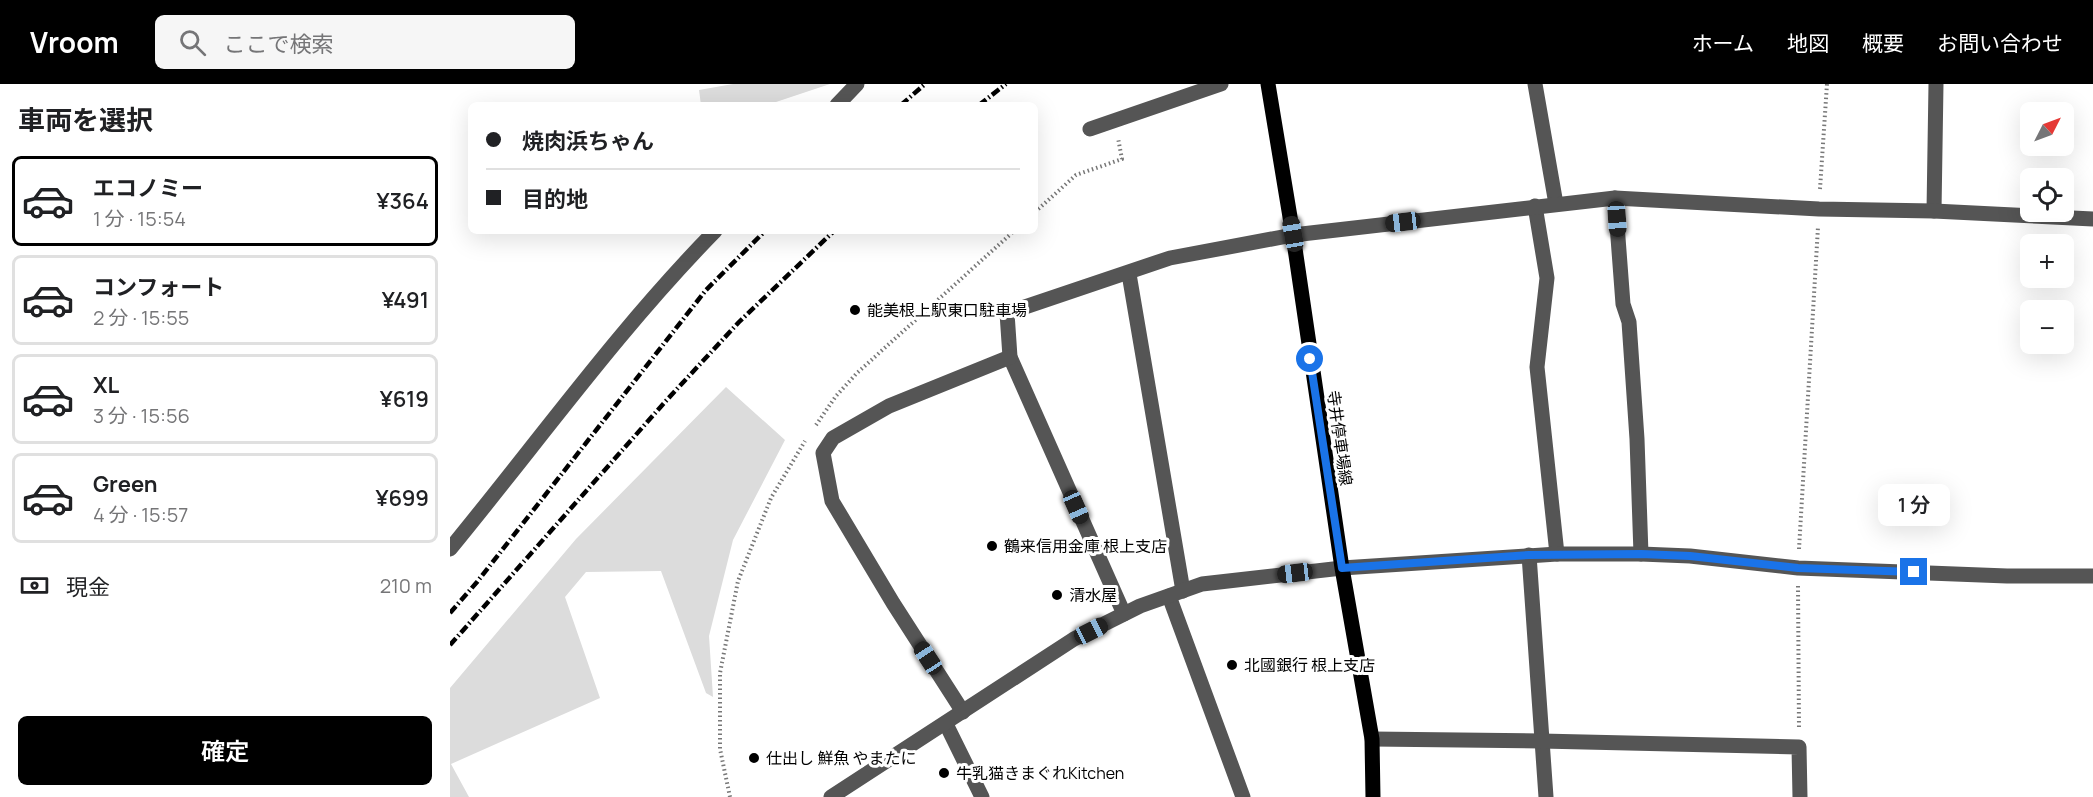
<!DOCTYPE html>
<html lang="ja">
<head>
<meta charset="utf-8">
<style>
	body { margin:0; font-family:Manrope,"Noto Sans JP",sans-serif; background:#f6f6f6; color:#202124; height:100vh; display:flex; flex-direction:column; font-size:22px; white-space:nowrap }
	* { box-sizing:border-box; margin:0 }
	p { font-size:20px; color:#757577 }
	.icon { flex:none; width:33px; height:33px; fill:none; stroke:currentColor; stroke-width:2; stroke-linecap:round; stroke-linejoin:round }
	.map { position:relative; flex:1; overflow:hidden }
	.side { display:flex; flex-direction:column; background:#fff; width:450px }
	.side>* { flex:none }
	.top-card { position:absolute; left:18px; top:18px; width:570px; height:132px; border-radius:9px; box-shadow:0 6px 24px #0002; display:grid; align-content:center; height:132px; padding:0 18px; background:#fff }
	.needle { width:39px; rotate:48deg }
	.buttons { position:absolute; left:1570px; top:18px; display:grid; gap:12px }
	.buttons a { display:grid; place-items:center; width:54px; height:54px; border-radius:9px; background:#fff; box-shadow:0 6px 24px #0002; font-size:30px }
	.end { position:absolute; width:27px; height:27px; margin:-14px; border:8px solid #1a73e8; background:#fff; box-shadow:0 0 0 3px #fff }
	.from { border-radius:50% }
	.bubble { position:absolute; height:42px; border-radius:9px; background:#fff; box-shadow:0 6px 24px #0002; font-size:20px; font-weight:600; line-height:42px; text-align:center }
	.car { position:absolute; width:18px; height:36px; margin:-18px -9px; border-radius:8px; box-shadow:0 0 4px 2px #0007; background:linear-gradient(#222 24%,#8ab4d8 0 40%,#222 0 76%,#8ab4d8 0 86%,#222 0) }
	.top-card b { display:flex; align-items:center; gap:21px; height:57px; font-size:22px }
	.top-card b+b { border-top:2px solid #e0e0e0 }
	.top-card i { width:15px; height:15px; background:#202124 }
	ul { padding:0; list-style:none }
	li { display:flex; align-items:center; gap:18px; height:90px; margin:0 12px 9px; padding:0 6px; border:3px solid #e0e0e0; border-radius:9px }
	li div { flex:1 }
	li b { display:block; font-size:22px }
	li em { font-style:normal; font-weight:600 }
	li.on { border-color:#000 }
	li>.icon { width:54px; height:54px; stroke-width:1.5 }
	h2 { padding:0 18px; font-size:27px; line-height:72px }
	.pay { display:flex; align-items:center; gap:15px; height:66px; padding:0 18px; font-size:22px }
	.pay p { margin-inline-start:auto }
	.button { display:flex; gap:12px; margin-top:auto; padding:12px 18px }
	.button a { flex:1; height:69px; border-radius:9px; background:#000; color:#fff; font-size:24px; font-weight:600; line-height:69px; text-align:center }
	header { display:flex; align-items:center; gap:36px; box-sizing:border-box; height:84px; padding:0 30px; background:#000; color:#fff }
	header strong { font-size:28px }
	nav { display:flex; gap:33px; margin-inline-start:auto; font-size:21px }
	.search { width:420px; height:54px; background:#f6f6f6; display:flex; align-items:center; gap:15px; box-sizing:border-box; padding:0 21px; border-radius:9px; color:#757577; font-size:22px }
	main { display:flex; flex:1; min-height:0 }
	.map>svg:first-child { display:block }
	.green { fill:#dcdcdc }
	.lines { fill:none; stroke-linecap:round; stroke-linejoin:round }
	.path { stroke:#777; stroke-width:4; stroke-dasharray:1.5 3; stroke-linecap:butt }
	.minor { stroke:#555; stroke-width:15 }
	.major { stroke:#000; stroke-width:15 }
	.rail { stroke:#000; stroke-width:4.5; stroke-dasharray:9 3 1.5 3; stroke-linecap:butt }
	.route { stroke:#1a73e8; stroke-width:8 }
	.poi-dot { fill:#000; stroke:#fff; stroke-width:2 }
	.labels { text-anchor:middle; dominant-baseline:central; stroke-width:6; stroke-linejoin:round; paint-order:stroke }
	.poi-label { font-size:16px; fill:#000; stroke:#fff; text-anchor:start }
	.street-label { font-size:16px; fill:#000; stroke:#fff }
</style>
</head>
<body>
<header>
<strong>Vroom</strong>
<div class="search"><svg class="icon" aria-label="search" viewBox="0 0 24 24"><circle cx="10" cy="10" r="6"/><path d="M15 15l6 6"/></svg>ここで検索</div>
<nav><a>ホーム</a><a>地図</a><a>概要</a><a>お問い合わせ</a></nav>
</header>
<main>
<section class="side">
<h2>車両を選択</h2>
<ul>
<li class="on"><svg class="icon" aria-label="car" viewBox="0 0 24 24"><path d="M5 17H2v-5l4-1 3-4h7l3 4 3 1v5h-3M9 17h6M6 11h13"/><circle cx="7" cy="17" r="2"/><circle cx="17" cy="17" r="2"/></svg><div><b>エコノミー</b><p>1 分 · 15:54</p></div><em>¥364</em></li>
<li><svg class="icon" aria-label="car" viewBox="0 0 24 24"><path d="M5 17H2v-5l4-1 3-4h7l3 4 3 1v5h-3M9 17h6M6 11h13"/><circle cx="7" cy="17" r="2"/><circle cx="17" cy="17" r="2"/></svg><div><b>コンフォート</b><p>2 分 · 15:55</p></div><em>¥491</em></li>
<li><svg class="icon" aria-label="car" viewBox="0 0 24 24"><path d="M5 17H2v-5l4-1 3-4h7l3 4 3 1v5h-3M9 17h6M6 11h13"/><circle cx="7" cy="17" r="2"/><circle cx="17" cy="17" r="2"/></svg><div><b>XL</b><p>3 分 · 15:56</p></div><em>¥619</em></li>
<li><svg class="icon" aria-label="car" viewBox="0 0 24 24"><path d="M5 17H2v-5l4-1 3-4h7l3 4 3 1v5h-3M9 17h6M6 11h13"/><circle cx="7" cy="17" r="2"/><circle cx="17" cy="17" r="2"/></svg><div><b>Green</b><p>4 分 · 15:57</p></div><em>¥699</em></li>
</ul>
<div class="pay"><svg class="icon" aria-label="cash" viewBox="0 0 24 24"><path d="M3 7h18v10H3z"/><circle cx="12" cy="12" r="2"/></svg>現金<p>210 m</p></div>
<div class="button"><a>確定</a></div>
</section>
<div class="map">
<svg width="1643" height="713" viewBox="0 0 1643 713">
	<rect width="100%" height="100%" fill="#fff"/>
	<g class="green">
		<path d="M283,0H380L317,21H251L249,6Z"/>
		<path d="M276,303L335,356L283,456L259,552L263,613L256,609L211,487L136,488L115,513L150,614L1,680L19,713H0V604L126,455Z"/>
	</g>
	<g class="lines">
		<g class="path">
			<path d="M1370,105L1377,0"/>
			<path d="M585,128L626,91L672,75L668,54"/>
			<path d="M366,341L386,312L407,289L564,147"/>
			<path d="M1349,465L1368,143"/>
			<path d="M1348,502L1349,645"/>
			<path d="M280,713L270,665V589L288,497L321,414L355,357"/>
		</g>
		<g class="minor">
			<path d="M1085,0L1106,120"/>
			<path d="M387,21L407,0"/>
			<path d="M640,45L771,0"/>
			<path d="M1165,114L1173,220L1179,238L1187,355L1191,470"/>
			<path d="M1085,122L1097,194L1087,283L1107,470"/>
			<path d="M1484,127L1486,0"/>
			<path d="M679,190L733,507"/>
			<path d="M0,465C88,358 168,246 265,147"/>
			<path d="M1079,471L1096,713"/>
			<path d="M719,512L793,713"/>
			<path d="M674,530L560,273L557,229L720,174L843,151L1165,114L1369,125L1484,127L1643,135"/>
			<path d="M513,628L443,519L382,417L373,369L383,354L439,322L560,273"/>
			<path d="M496,640L532,713"/>
			<path d="M922,655L1091,657L1349,663L1350,713"/>
			<path d="M381,713L624,555L690,522L752,500L892,484L1107,470H1191L1240,472L1348,484L1557,492H1643"/>
		</g>
		<path class="major" d="M818,0L843,151L892,484L922,655L923,713"/>
		<g class="rail">
			<path d="M451,21L475,0"/>
			<path d="M529,21L556,0"/>
			<path d="M0,529L27,498L256,206L315,147"/>
			<path d="M0,561L214,319L289,238L384,147"/>
		</g>
	</g>
	<g class="lines">
		<path class="route" d="M860,275L892,484L1079,471L1191,470L1240,472L1348,484L1464,488"/>
	</g>
	<g class="poi-dot">
		<circle cx="405" cy="226" r="6"/>
		<circle cx="542" cy="462" r="6"/>
		<circle cx="607" cy="511" r="6"/>
		<circle cx="782" cy="581" r="6"/>
		<circle cx="304" cy="674" r="6"/>
		<circle cx="494" cy="689" r="6"/>
	</g>
	<g class="labels">
		<g class="poi-label">
			<text x="417" y="226">能美根上駅東口駐車場</text>
			<text x="554" y="462">鶴来信用金庫 根上支店</text>
			<text x="619" y="511">清水屋</text>
			<text x="794" y="581">北國銀行 根上支店</text>
			<text x="316" y="674">仕出し 鮮魚 やまたに</text>
			<text x="506" y="689">牛乳猫きまぐれKitchen</text>
		</g>
		<g class="street-label">
			<text transform="translate(890 354) rotate(82)">寺井停車場線</text>
		</g>
	</g>
</svg>
<div class="buttons">
<a><svg class="needle" viewBox="-14 -14 28 28"><path d="M0-13l5 13h-10z" fill="#e53935"/><path d="M0 13l5-13h-10z" fill="#757577"/></svg></a>
<a><svg class="icon" aria-label="locate" viewBox="0 0 24 24"><circle cx="12" cy="12" r="6"/><path d="M12 2v4M12 18v4M2 12h4M18 12h4"/></svg></a>
<a>+</a>
<a>−</a>
</div>
<i class="end from" style="left:860px;top:275px"></i>
<i class="end" style="left:1464px;top:488px"></i>
<div class="bubble" style="left:1428px;top:400px;width:72px">1 分</div>
<i class="car" style="left:1167px;top:135px;rotate:176deg"></i>
<i class="car" style="left:953px;top:138px;rotate:263deg"></i>
<i class="car" style="left:843px;top:150px;rotate:350deg"></i>
<i class="car" style="left:626px;top:423px;rotate:156deg"></i>
<i class="car" style="left:845px;top:489px;rotate:263deg"></i>
<i class="car" style="left:641px;top:547px;rotate:63deg"></i>
<i class="car" style="left:478px;top:574px;rotate:327deg"></i>
<div class="top-card">
<b><i class="from"></i>焼肉浜ちゃん</b>
<b><i></i>目的地</b>
</div>
</div>
</main>
</body>
</html>
